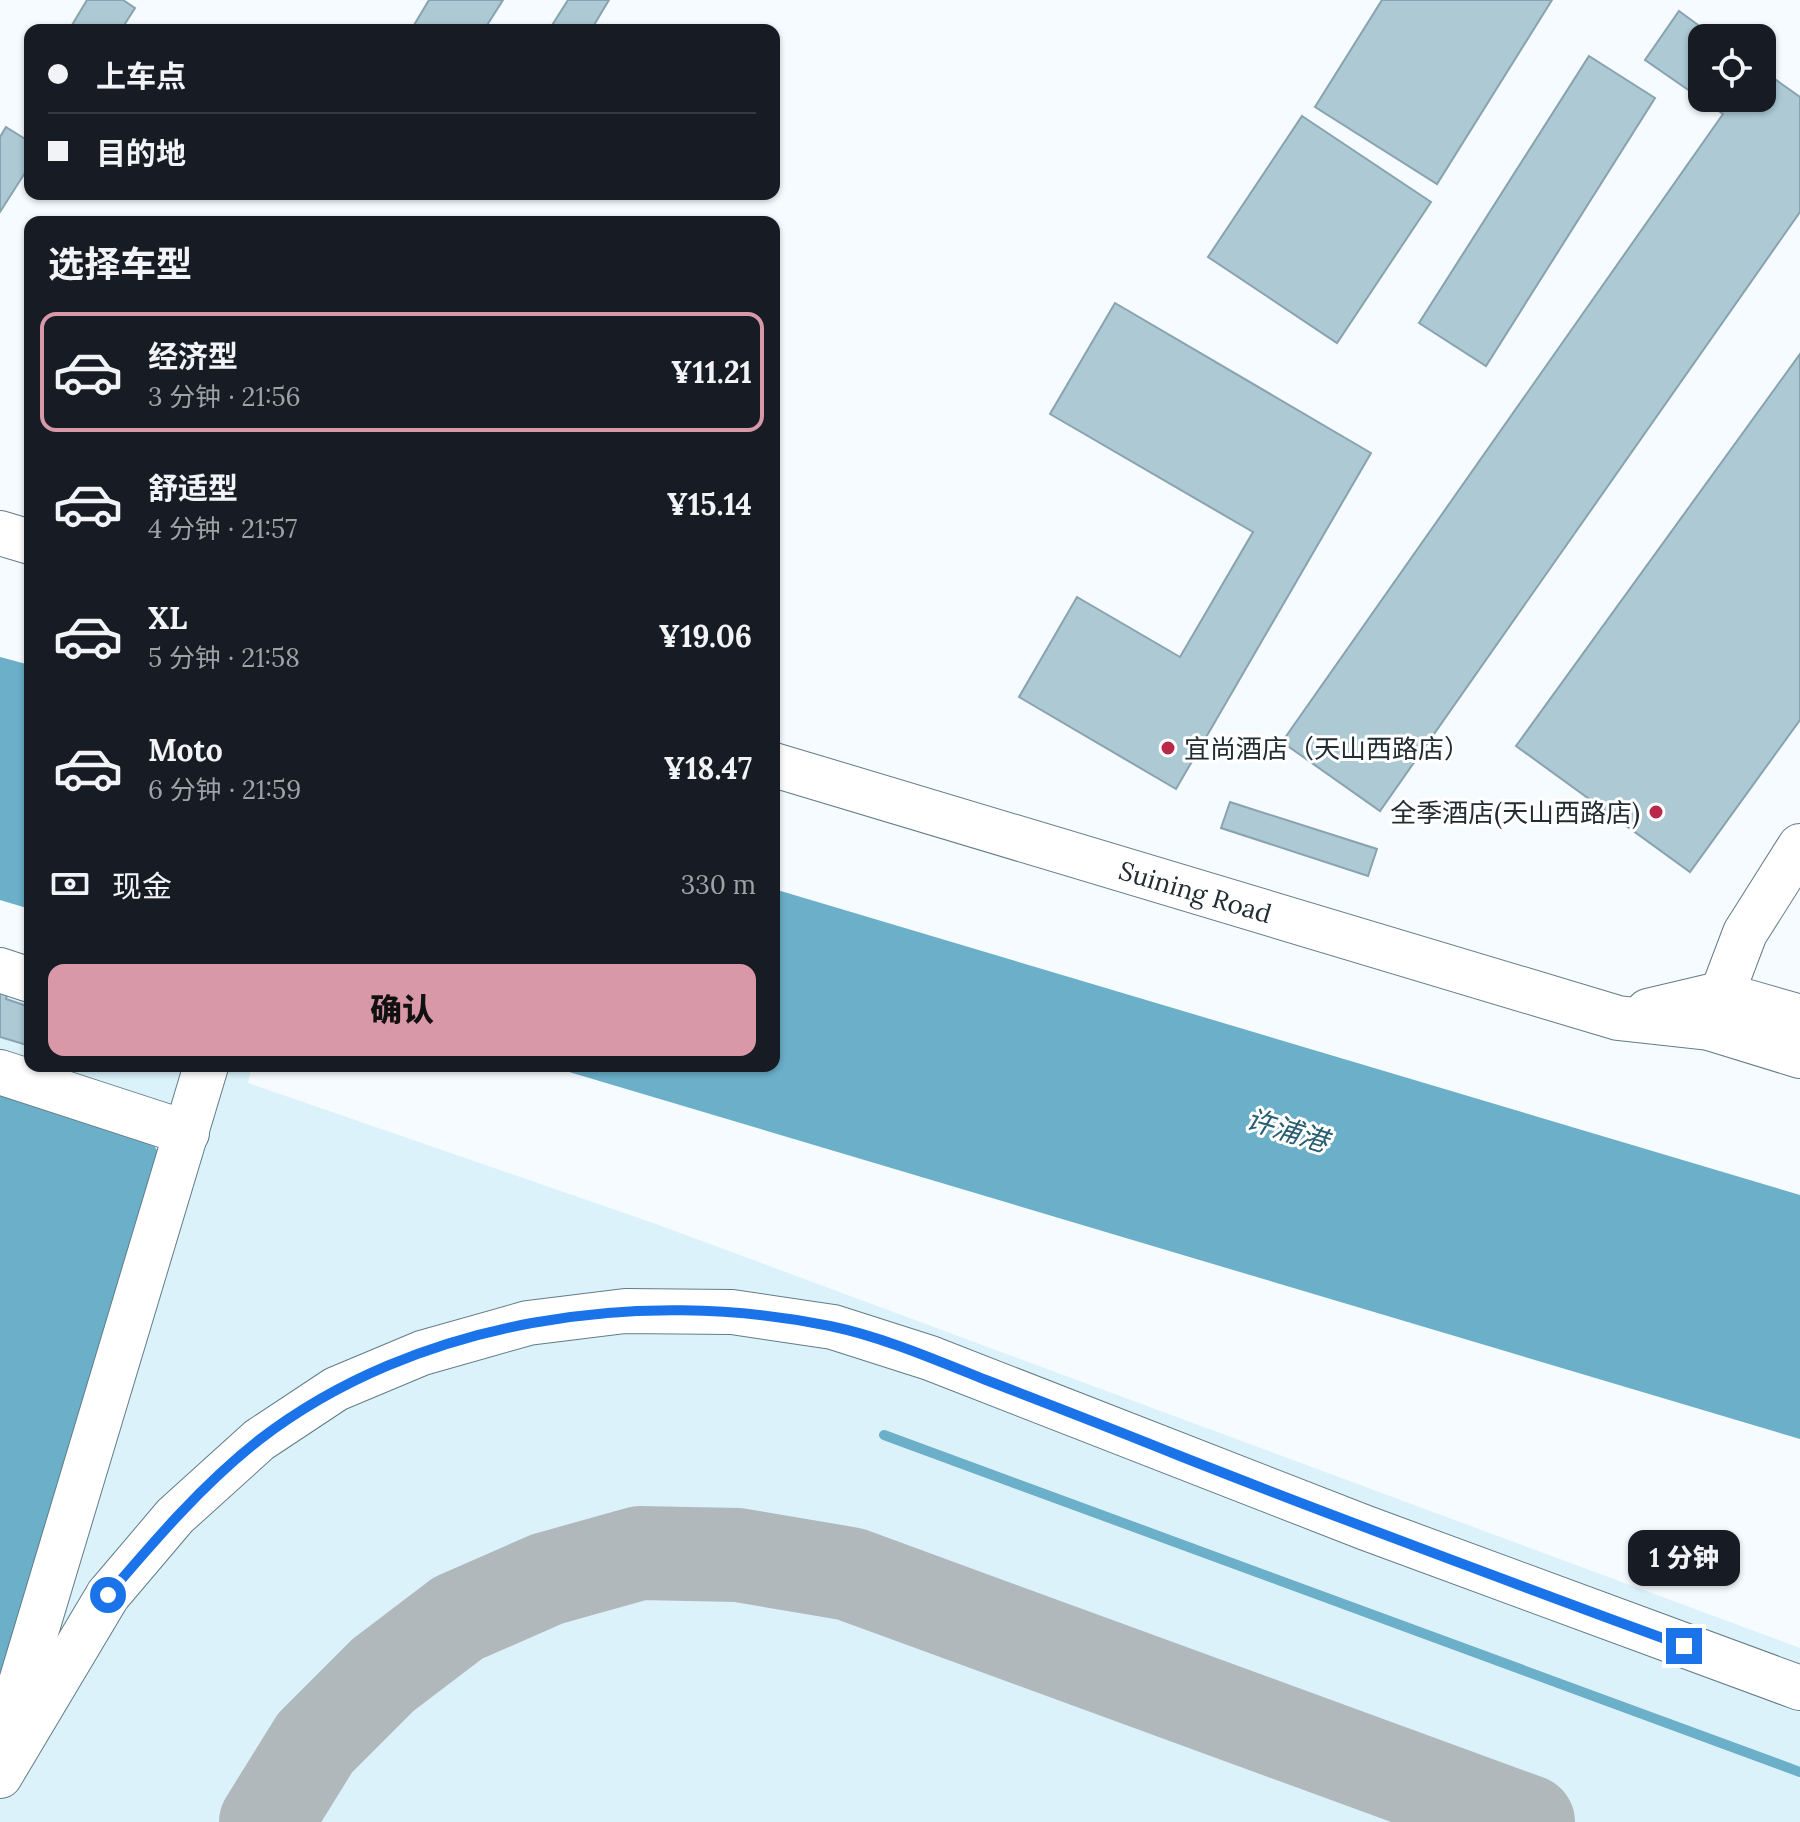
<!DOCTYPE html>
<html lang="zh">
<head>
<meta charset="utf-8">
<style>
	body { margin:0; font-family:Lora,"Noto Sans SC",serif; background:#20242c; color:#f1f3f6; height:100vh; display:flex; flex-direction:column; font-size:30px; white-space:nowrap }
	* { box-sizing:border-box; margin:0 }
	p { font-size:26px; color:#9ea1a6 }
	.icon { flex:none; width:44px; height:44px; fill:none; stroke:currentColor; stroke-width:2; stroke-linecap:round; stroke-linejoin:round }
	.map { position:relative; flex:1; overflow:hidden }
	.details { position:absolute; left:24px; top:216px; width:756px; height:856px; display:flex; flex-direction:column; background:#171b24; border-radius:16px; box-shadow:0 2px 6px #0004 }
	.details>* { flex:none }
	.banner { position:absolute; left:24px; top:24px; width:756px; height:176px; border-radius:16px; box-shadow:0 2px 6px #0004; display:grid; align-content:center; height:176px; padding:0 24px; background:#171b24 }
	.fabs { position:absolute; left:1688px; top:24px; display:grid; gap:16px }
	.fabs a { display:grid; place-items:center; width:88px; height:88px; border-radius:16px; background:#171b24; box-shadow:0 2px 6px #0004; font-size:40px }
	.end { position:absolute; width:36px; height:36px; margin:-18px; border:10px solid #1a73e8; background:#fff; box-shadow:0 0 0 4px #fff }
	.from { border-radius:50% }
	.bubble { position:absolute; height:56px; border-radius:16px; background:#171b24; box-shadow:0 2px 6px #0004; font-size:26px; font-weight:800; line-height:56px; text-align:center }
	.banner b { display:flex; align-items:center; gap:28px; height:76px; font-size:30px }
	.banner b+b { border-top:2px solid #363941 }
	.banner i { width:20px; height:20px; background:#f1f3f6 }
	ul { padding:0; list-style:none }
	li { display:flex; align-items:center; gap:24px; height:120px; margin:0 16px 12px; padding:0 8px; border:4px solid transparent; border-radius:16px }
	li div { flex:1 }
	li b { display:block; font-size:30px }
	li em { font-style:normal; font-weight:800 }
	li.selected { border-color:#d898a8 }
	li>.icon { width:72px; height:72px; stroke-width:1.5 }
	h2 { padding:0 24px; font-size:36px; line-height:96px }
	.pay { display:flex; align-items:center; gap:20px; height:88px; padding:0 24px; font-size:30px }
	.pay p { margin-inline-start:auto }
	.button { display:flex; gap:16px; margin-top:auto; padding:16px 24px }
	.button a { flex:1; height:92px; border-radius:16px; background:#d898a8; color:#111; font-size:32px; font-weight:800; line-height:92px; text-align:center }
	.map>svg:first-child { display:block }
	.built { fill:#dbf2fb }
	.water { fill:#6bafc9 }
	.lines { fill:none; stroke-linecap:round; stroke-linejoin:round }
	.stream { stroke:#6bafc9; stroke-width:10 }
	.taxiway { stroke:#b0b8bc; stroke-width:94 }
	.building { fill:#acc9d4; stroke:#88a3af; stroke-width:2 }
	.minor-casing { stroke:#627c87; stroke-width:46 }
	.major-casing { stroke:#627c87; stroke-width:46 }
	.minor { stroke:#fff; stroke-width:44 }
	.major { stroke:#fff; stroke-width:44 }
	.route { stroke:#1a73e8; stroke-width:10 }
	.poi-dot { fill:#b92848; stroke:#fff; stroke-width:3 }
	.labels { text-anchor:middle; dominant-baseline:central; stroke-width:6; stroke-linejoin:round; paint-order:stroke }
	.poi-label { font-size:26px; fill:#212d31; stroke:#fff; text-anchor:start }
	.street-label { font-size:26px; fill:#212d31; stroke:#fff }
	.water-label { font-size:28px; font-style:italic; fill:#275e71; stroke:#fff }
</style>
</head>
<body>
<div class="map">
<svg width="1800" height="1822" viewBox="0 0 1800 1822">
	<rect width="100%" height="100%" fill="#f5fbfe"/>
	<path class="built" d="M0,960L30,970V1066H252L248,1083L656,1224L1800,1648V1822H0Z"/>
	<g class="water">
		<path d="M0,657L30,665V909L0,900Z"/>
		<path d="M774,889L1800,1195V1439L549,1066H774Z"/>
		<path d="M0,1073L148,1134L160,1156L0,1724Z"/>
	</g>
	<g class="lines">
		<path class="stream" d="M884,1435L1800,1772"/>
		<path class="taxiway" d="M266,1822L315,1743L383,1675L458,1618L547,1579L640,1553L738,1555L850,1574L1528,1822"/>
	</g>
	<g class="building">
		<path d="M87,0H123L135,8L121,30H69Z"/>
		<path d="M429,0H503L484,30H411Z"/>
		<path d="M568,0H609L591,30H549Z"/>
		<path d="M1382,0H1552L1437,184L1315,107Z"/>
		<path d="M1679,11L1716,38H1702V98H1762V70L1800,97V212L1380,811L1282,742L1723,114L1645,60Z"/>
		<path d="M1589,56L1655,98L1486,366L1419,323Z"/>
		<path d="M1302,116L1431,202L1337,343L1208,257Z"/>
		<path d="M6,127L30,142V165L0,212V137Z"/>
		<path d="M1115,303L1371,453L1176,789L1019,697L1077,597L1180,657L1253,532L1050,414Z"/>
		<path d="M1800,354V720L1690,872L1516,746Z"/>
		<path d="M1230,802L1377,849L1368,876L1221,828Z"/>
		<path d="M0,980L10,983L6,999L30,1007V1046L0,1037Z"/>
	</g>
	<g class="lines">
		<g class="minor-casing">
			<g id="minor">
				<path d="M0,970L30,980"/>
				<path d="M1709,1028L1745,933L1800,846"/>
				<path d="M0,1072L187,1133"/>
				<path d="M3,1742L206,1066"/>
				<path d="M0,1776L108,1595L175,1516L259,1440L336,1389L422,1353L528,1323L625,1311L732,1312L833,1327L930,1358L1366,1528L1800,1688"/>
			</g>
		</g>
		<g class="major-casing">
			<g id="major">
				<path d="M0,533L30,542"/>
				<path id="s1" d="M774,765L1618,1018L1709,1028L1800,1056"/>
				<path d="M1648,1011L1720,994L1800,1017"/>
			</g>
		</g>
		<use href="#minor" class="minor"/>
		<use href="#major" class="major"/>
	</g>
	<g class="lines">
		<path class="route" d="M108,1595C155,1540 202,1485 259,1440C416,1319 639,1287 830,1326C883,1337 936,1360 986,1380C1051,1405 1116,1430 1180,1456C1347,1522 1516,1584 1684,1646"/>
	</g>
	<g class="poi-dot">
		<circle cx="1168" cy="748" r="8"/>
		<circle cx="1656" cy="812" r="8"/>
	</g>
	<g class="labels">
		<g class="poi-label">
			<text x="1184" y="748">宜尚酒店（天山西路店）</text>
			<text x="1640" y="812" text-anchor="end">全季酒店(天山西路店)</text>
		</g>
		<g class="street-label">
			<text stroke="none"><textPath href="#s1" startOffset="440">Suining Road</textPath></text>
		</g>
		<g class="water-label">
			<text transform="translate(1287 1130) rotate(17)">许浦港</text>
		</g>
	</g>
</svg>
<div class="fabs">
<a><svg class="icon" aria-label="locate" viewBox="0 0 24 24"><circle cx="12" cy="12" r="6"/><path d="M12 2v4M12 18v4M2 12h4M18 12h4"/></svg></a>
</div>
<i class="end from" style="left:108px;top:1595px"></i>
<i class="end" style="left:1684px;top:1646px"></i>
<div class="bubble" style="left:1628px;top:1530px;width:112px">1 分钟</div>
<div class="banner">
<b><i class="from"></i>上车点</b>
<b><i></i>目的地</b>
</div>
<section class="details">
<h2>选择车型</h2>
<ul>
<li class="selected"><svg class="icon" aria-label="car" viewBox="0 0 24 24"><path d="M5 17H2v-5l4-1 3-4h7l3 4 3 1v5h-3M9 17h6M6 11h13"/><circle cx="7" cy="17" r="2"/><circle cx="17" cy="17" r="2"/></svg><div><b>经济型</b><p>3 分钟 · 21:56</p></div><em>¥11.21</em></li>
<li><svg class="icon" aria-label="car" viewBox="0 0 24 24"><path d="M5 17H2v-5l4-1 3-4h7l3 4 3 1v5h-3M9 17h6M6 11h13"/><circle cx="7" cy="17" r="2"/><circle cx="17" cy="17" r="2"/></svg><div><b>舒适型</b><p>4 分钟 · 21:57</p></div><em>¥15.14</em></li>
<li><svg class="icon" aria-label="car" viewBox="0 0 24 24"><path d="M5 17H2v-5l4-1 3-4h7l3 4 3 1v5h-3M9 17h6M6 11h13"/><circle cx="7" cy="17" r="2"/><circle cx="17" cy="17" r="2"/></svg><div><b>XL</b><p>5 分钟 · 21:58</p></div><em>¥19.06</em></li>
<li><svg class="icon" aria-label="car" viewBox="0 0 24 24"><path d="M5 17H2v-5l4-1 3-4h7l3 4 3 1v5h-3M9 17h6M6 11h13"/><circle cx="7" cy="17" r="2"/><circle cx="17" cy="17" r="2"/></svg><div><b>Moto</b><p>6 分钟 · 21:59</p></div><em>¥18.47</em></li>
</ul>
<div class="pay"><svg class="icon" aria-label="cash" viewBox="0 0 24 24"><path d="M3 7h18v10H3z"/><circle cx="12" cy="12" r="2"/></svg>现金<p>330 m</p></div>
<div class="button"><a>确认</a></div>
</section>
</div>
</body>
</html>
